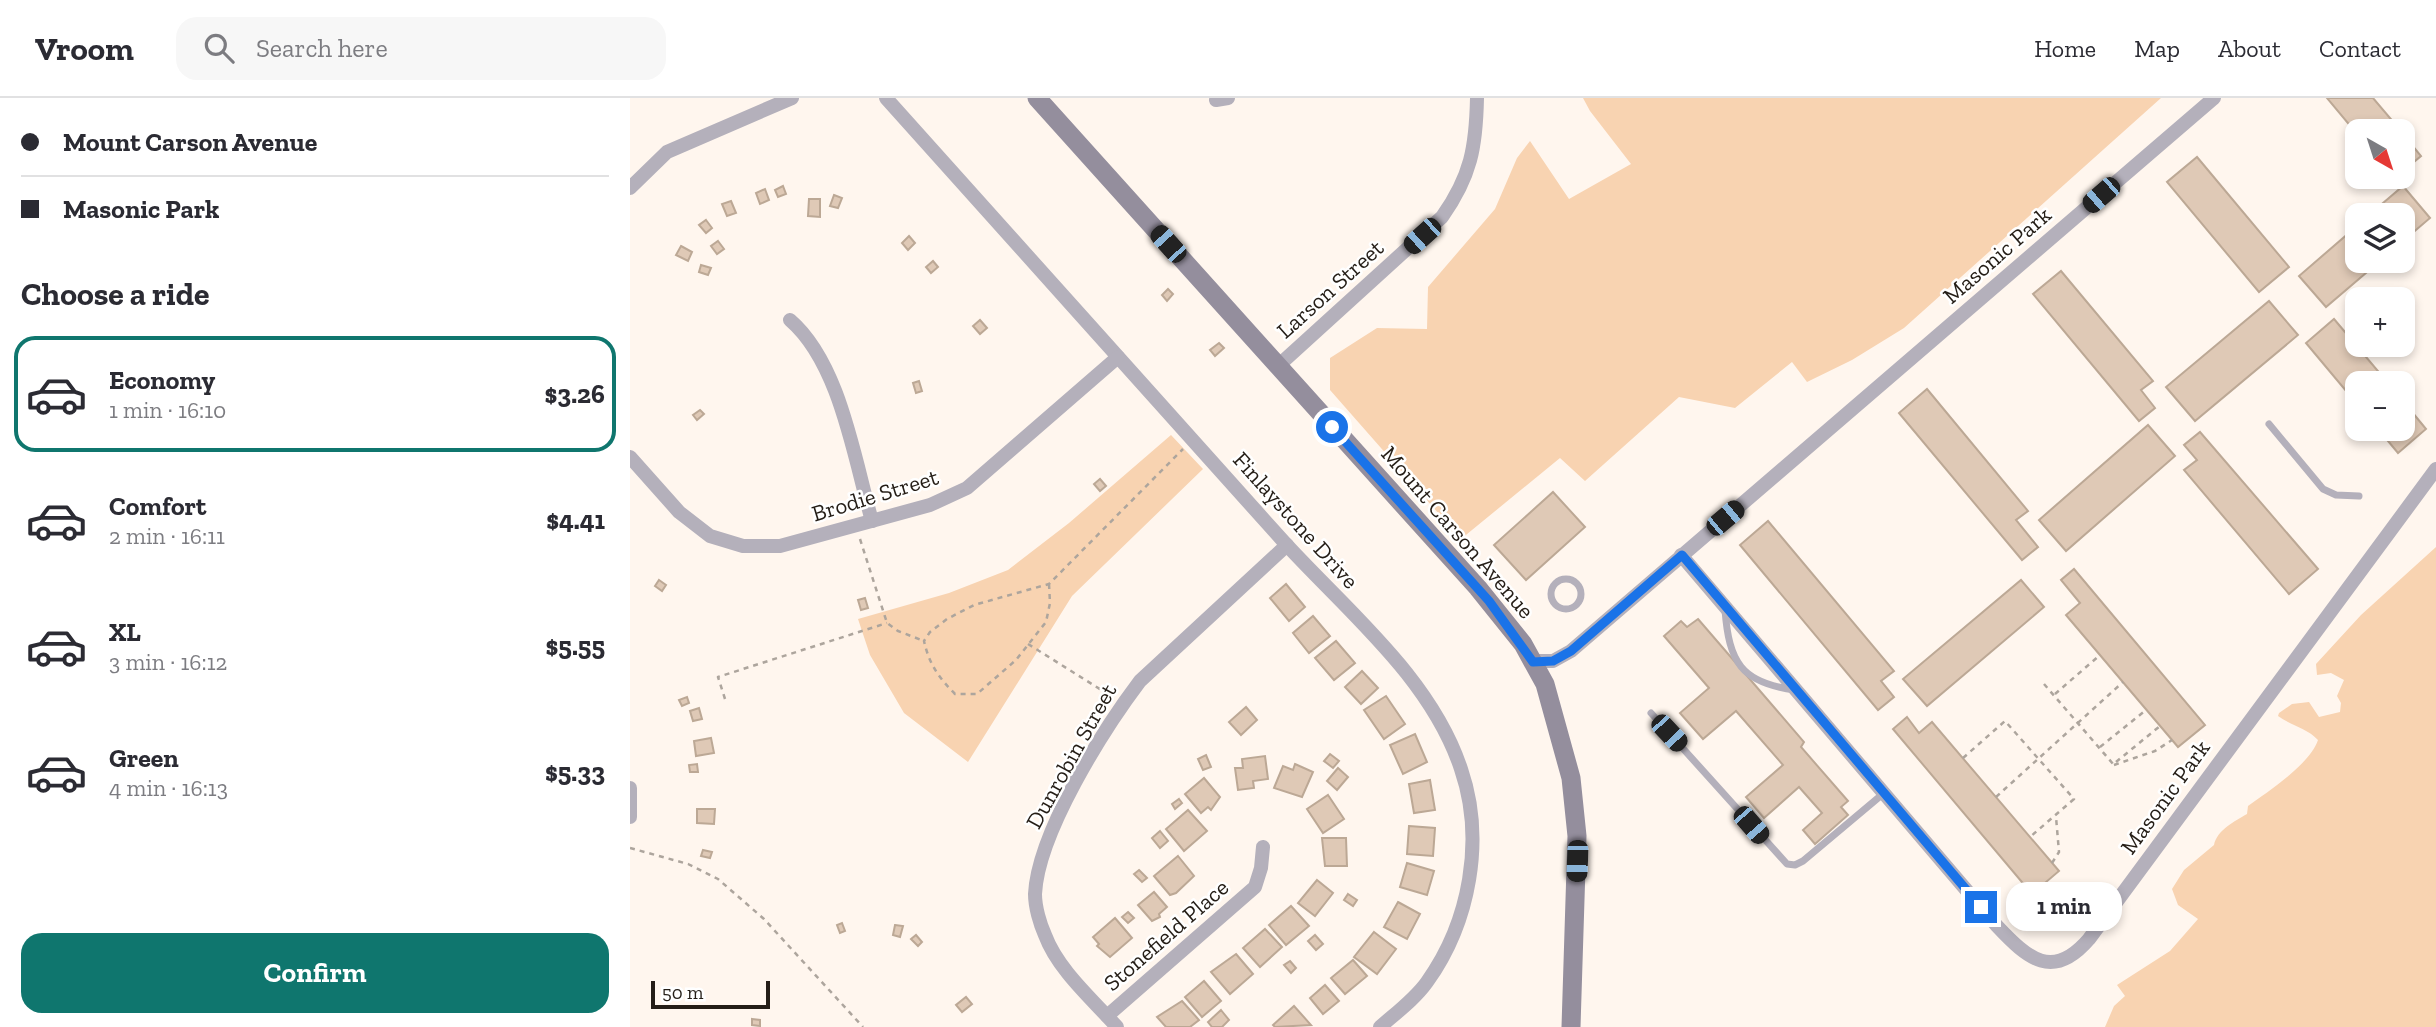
<!DOCTYPE html>
<html lang="en">
<head>
<meta charset="utf-8">
<style>
	body { margin:0; font-family:"Zilla Slab",serif; background:#f7f7f7; color:#2b2b33; height:100vh; display:flex; flex-direction:column; font-size:26px; white-space:nowrap }
	* { box-sizing:border-box; margin:0 }
	p { font-size:23px; color:#7c7c81 }
	.icon { flex:none; width:38px; height:38px; fill:none; stroke:currentColor; stroke-width:2; stroke-linecap:round; stroke-linejoin:round }
	.map { position:relative; flex:1; overflow:hidden }
	.sheet { display:flex; flex-direction:column; background:#fff; width:630px }
	.sheet>* { flex:none }
	.top-card { display:grid; align-content:center; height:154px; padding:0 21px; background:#fff }
	.needle { width:46px; rotate:141deg }
	.controls { position:absolute; left:1715px; top:21px; display:grid; gap:14px }
	.controls a { display:grid; place-items:center; width:70px; height:70px; border-radius:14px; background:#fff; box-shadow:0 4px 10px #0003; font-size:35px }
	.scale { position:absolute; left:21px; bottom:18px; width:119px; box-sizing:border-box; padding-left:7px; border:4px solid #241d16; border-top:0; font-size:19px; line-height:24px; white-space:nowrap; color:#241d16; -webkit-text-stroke:5px #fff; paint-order:stroke }
	.end { position:absolute; width:32px; height:32px; margin:-16px; border:9px solid #1a73e8; background:#fff; box-shadow:0 0 0 4px #fff }
	.from { border-radius:50% }
	.bubble { position:absolute; height:49px; border-radius:21px; background:#fff; box-shadow:0 4px 10px #0003; font-size:23px; font-weight:700; line-height:49px; text-align:center }
	.car { position:absolute; width:21px; height:42px; margin:-21px -10px; border-radius:9px; box-shadow:0 0 5px 2px #0007; background:linear-gradient(#222 24%,#8ab4d8 0 40%,#222 0 76%,#8ab4d8 0 86%,#222 0) }
	.top-card b { display:flex; align-items:center; gap:24px; height:66px; font-size:26px }
	.top-card b+b { border-top:2px solid #e1e1e2 }
	.top-card i { width:18px; height:18px; background:#2b2b33 }
	ul { padding:0; list-style:none }
	li { display:flex; align-items:center; gap:21px; height:116px; margin:0 14px 10px; padding:0 7px; border:4px solid transparent; border-radius:21px }
	li div { flex:1 }
	li b { display:block; font-size:26px }
	li em { font-style:normal; font-weight:700 }
	li.selected { border-color:#0f766e }
	li>.icon { width:63px; height:63px; stroke-width:1.5 }
	h2 { padding:0 21px; font-size:32px; line-height:84px }
	.button { display:flex; gap:14px; margin-top:auto; padding:14px 21px }
	.button a { flex:1; height:80px; border-radius:21px; background:#0f766e; color:#fff; font-size:28px; font-weight:700; line-height:80px; text-align:center }
	header { display:flex; align-items:center; gap:42px; box-sizing:border-box; height:98px; padding:0 35px; background:#fff; border-bottom:2px solid #e1e1e2 }
	header strong { font-size:33px }
	nav { display:flex; gap:38px; margin-inline-start:auto; font-size:24px }
	.search { width:490px; height:63px; background:#f7f7f7; display:flex; align-items:center; gap:18px; box-sizing:border-box; padding:0 24px; border-radius:21px; color:#7c7c81; font-size:26px }
	main { display:flex; flex:1; min-height:0 }
	.map>svg:first-child { display:block }
	.green { fill:#f8d3b1 }
	.building { fill:#dfc9b6; stroke:#bca895; stroke-width:2 }
	.lines { fill:none; stroke-linecap:round; stroke-linejoin:round }
	.path { stroke:#ada59d; stroke-width:2.5; stroke-dasharray:5 5; stroke-linecap:butt }
	.service { stroke:#b4b0bb; stroke-width:7 }
	.minor { stroke:#b4b0bb; stroke-width:14 }
	.secondary { stroke:#948e9d; stroke-width:19 }
	.route { stroke:#1a73e8; stroke-width:9 }
	.labels { text-anchor:middle; dominant-baseline:central; stroke-width:5; stroke-linejoin:round; paint-order:stroke }
	.street-label { font-size:23px; fill:#241d16; stroke:#fff }
</style>
</head>
<body>
<header>
<strong>Vroom</strong>
<div class="search"><svg class="icon" aria-label="search" viewBox="0 0 24 24"><circle cx="10" cy="10" r="6"/><path d="M15 15l6 6"/></svg>Search here</div>
<nav><a>Home</a><a>Map</a><a>About</a><a>Contact</a></nav>
</header>
<main>
<section class="sheet">
<div class="top-card">
<b><i class="from"></i>Mount Carson Avenue</b>
<b><i></i>Masonic Park</b>
</div>
<h2>Choose a ride</h2>
<ul>
<li class="selected"><svg class="icon" aria-label="car" viewBox="0 0 24 24"><path d="M5 17H2v-5l4-1 3-4h7l3 4 3 1v5h-3M9 17h6M6 11h13"/><circle cx="7" cy="17" r="2"/><circle cx="17" cy="17" r="2"/></svg><div><b>Economy</b><p>1 min · 16:10</p></div><em>$3.26</em></li>
<li><svg class="icon" aria-label="car" viewBox="0 0 24 24"><path d="M5 17H2v-5l4-1 3-4h7l3 4 3 1v5h-3M9 17h6M6 11h13"/><circle cx="7" cy="17" r="2"/><circle cx="17" cy="17" r="2"/></svg><div><b>Comfort</b><p>2 min · 16:11</p></div><em>$4.41</em></li>
<li><svg class="icon" aria-label="car" viewBox="0 0 24 24"><path d="M5 17H2v-5l4-1 3-4h7l3 4 3 1v5h-3M9 17h6M6 11h13"/><circle cx="7" cy="17" r="2"/><circle cx="17" cy="17" r="2"/></svg><div><b>XL</b><p>3 min · 16:12</p></div><em>$5.55</em></li>
<li><svg class="icon" aria-label="car" viewBox="0 0 24 24"><path d="M5 17H2v-5l4-1 3-4h7l3 4 3 1v5h-3M9 17h6M6 11h13"/><circle cx="7" cy="17" r="2"/><circle cx="17" cy="17" r="2"/></svg><div><b>Green</b><p>4 min · 16:13</p></div><em>$5.33</em></li>
</ul>
<div class="button"><a>Confirm</a></div>
</section>
<div class="map">
<svg width="1806" height="929" viewBox="0 0 1806 929">
	<rect width="100%" height="100%" fill="#fff6ee"/>
	<g class="green">
		<path d="M953,0H1531L1274,230L1222,262L1177,284L1162,264L1105,310L1049,299L955,383L930,360L831,441L700,292V260L747,230L797,231L798,189L865,111L887,60L900,43L939,101L1001,66L960,13Z"/>
		<path d="M541,337L573,371L442,498L338,664L274,615L240,557L228,521L319,495L378,472L439,425Z"/>
		<path d="M1806,449V929H1475L1484,908L1495,898L1487,887L1540,853L1568,821L1548,807L1542,791L1554,772L1584,747C1587,732 1605,723 1617,716L1618,708C1639,693 1680,666 1688,642C1677,630 1662,628 1648,618L1649,615L1662,606L1679,604L1689,619L1710,614L1711,605L1707,598L1714,582L1701,575L1687,577L1686,566L1731,517Z"/>
	</g>
	<g class="building">
		<path d="M1697,0H1743L1771,33H1727V36Z"/>
		<path d="M1773,36L1791,58L1773,73Z"/>
		<path d="M1567,59L1659,169L1629,194L1537,84Z"/>
		<path d="M153,88L156,96L148,99L145,92Z"/>
		<path d="M1773,88L1800,120L1773,143V117H1739Z"/>
		<path d="M135,91L139,102L130,106L126,95Z"/>
		<path d="M204,97L212,100L208,110L200,108Z"/>
		<path d="M179,101H190V119L178,118Z"/>
		<path d="M101,103L106,115L97,118L92,106Z"/>
		<path d="M76,122L82,130L76,135L69,127Z"/>
		<path d="M1727,128V163H1750L1696,209L1669,178Z"/>
		<path d="M279,138L285,145L278,152L272,145Z"/>
		<path d="M88,143L94,151L87,156L81,148Z"/>
		<path d="M51,148L62,154L58,163L46,157Z"/>
		<path d="M303,163L308,169L301,175L296,169Z"/>
		<path d="M71,167L81,170L78,177L69,174Z"/>
		<path d="M1431,173L1523,283L1511,292L1525,310L1509,323L1403,196Z"/>
		<path d="M538,191L543,196L537,203L532,197Z"/>
		<path d="M1639,203L1668,237L1565,323L1536,289Z"/>
		<path d="M1704,221L1758,285H1727V306L1676,245Z"/>
		<path d="M350,222L357,230L350,236L343,228Z"/>
		<path d="M589,245L594,250L585,258L580,252Z"/>
		<path d="M289,283L292,293L286,295L283,285Z"/>
		<path d="M1297,291L1398,413L1386,422L1408,449L1392,462L1269,315Z"/>
		<path d="M1773,303L1796,331L1768,355L1748,331H1773Z"/>
		<path d="M70,312L74,316L67,322L63,317Z"/>
		<path d="M1518,327L1545,358L1436,453L1409,422Z"/>
		<path d="M1570,334L1688,471L1659,496L1554,372L1567,362L1554,347Z"/>
		<path d="M470,381L476,388L470,393L464,386Z"/>
		<path d="M923,394L955,429L896,482L864,447Z"/>
		<path d="M1138,423L1264,573L1251,583L1264,599L1248,612L1110,447Z"/>
		<path d="M1444,471L1575,627L1548,649L1436,517L1450,505L1431,482Z"/>
		<path d="M29,482L36,487L32,493L25,488Z"/>
		<path d="M1391,482L1414,509L1297,608L1273,581Z"/>
		<path d="M656,486L675,509L659,523L640,500Z"/>
		<path d="M235,500L238,510L231,512L228,502Z"/>
		<path d="M683,518L700,538L679,555L663,535Z"/>
		<path d="M1068,521L1174,644L1171,649L1218,703L1211,709L1218,717L1185,746L1173,732L1192,715L1169,689L1134,720L1116,699L1153,667L1106,613L1073,641L1050,615L1079,590L1034,538L1051,523L1057,529Z"/>
		<path d="M706,543L725,565L704,582L685,560Z"/>
		<path d="M732,573L748,590L731,606L715,589Z"/>
		<path d="M756,598L775,626L754,641L734,612Z"/>
		<path d="M57,599L59,605L52,608L49,602Z"/>
		<path d="M616,609L627,622L611,637L599,624Z"/>
		<path d="M69,610L72,621L63,623L60,613Z"/>
		<path d="M1277,619L1289,635L1302,624L1429,773L1402,796L1263,631Z"/>
		<path d="M785,636L797,664L773,676L760,647Z"/>
		<path d="M81,640L84,655L66,658L64,643Z"/>
		<path d="M700,656L709,663L703,670L694,663Z"/>
		<path d="M576,657L581,669L573,672L568,661Z"/>
		<path d="M635,658L638,681L623,683L624,690L608,692L605,670H613L612,661Z"/>
		<path d="M67,666L68,674H60L59,667Z"/>
		<path d="M665,666L683,674L672,699L644,690L653,668L663,672Z"/>
		<path d="M708,670L718,679L707,692L697,683Z"/>
		<path d="M574,680L590,699L581,712L578,709L571,715L555,696Z"/>
		<path d="M800,682L805,712L784,715L779,686Z"/>
		<path d="M698,697L714,721L693,735L677,711Z"/>
		<path d="M549,701L552,705L545,711L542,706Z"/>
		<path d="M67,711H85L84,726L67,725Z"/>
		<path d="M558,712L577,733L554,753L536,731Z"/>
		<path d="M779,728L805,730L803,758L777,756Z"/>
		<path d="M530,733L538,743L530,750L522,740Z"/>
		<path d="M692,740H716L717,768H695Z"/>
		<path d="M73,752L82,754L80,760L71,758Z"/>
		<path d="M548,758L564,778L546,795L540,797L524,778Z"/>
		<path d="M777,765L804,773L797,797L770,789Z"/>
		<path d="M509,772L517,780L512,784L504,776Z"/>
		<path d="M687,782L703,795L685,818L668,805Z"/>
		<path d="M524,794L537,809L529,816L530,819L522,823L508,807Z"/>
		<path d="M718,796L727,802L723,808L714,802Z"/>
		<path d="M768,804L790,816L777,841L754,829Z"/>
		<path d="M661,808L679,828L656,847L639,827Z"/>
		<path d="M498,814L504,820L498,825L492,819Z"/>
		<path d="M485,820L502,840L480,859L467,848L469,846L463,839Z"/>
		<path d="M212,825L215,833L210,835L207,827Z"/>
		<path d="M265,827L273,828L270,839L263,837Z"/>
		<path d="M635,831L652,849L630,869L613,850Z"/>
		<path d="M744,834L766,851L747,876L724,859Z"/>
		<path d="M286,837L292,844L288,848L281,841Z"/>
		<path d="M685,837L693,846L686,852L678,843Z"/>
		<path d="M606,856L623,876L600,896L581,874Z"/>
		<path d="M723,862L737,878L715,896L701,880Z"/>
		<path d="M660,863L666,870L661,875L654,867Z"/>
		<path d="M574,883L591,903L572,919L555,899Z"/>
		<path d="M695,887L709,903L693,916L680,900Z"/>
		<path d="M336,899L342,906L332,914L326,907Z"/>
		<path d="M552,903L569,922L560,929H536L527,919Z"/>
		<path d="M664,908L681,927L645,929L643,927Z"/>
		<path d="M591,912L599,922L592,929H582L578,924Z"/>
		<path d="M122,921L130,922V928L122,927Z"/>
	</g>
	<g class="lines">
		<g class="path">
			<path d="M230,441L257,525L268,533L294,543"/>
			<path d="M419,486L420,505L416,524L386,562L347,596H325C309,580 299,566 294,543L300,534L317,521L344,507L419,486L553,351"/>
			<path d="M398,546L481,598"/>
			<path d="M1414,586L1484,667"/>
			<path d="M1425,596L1470,557"/>
			<path d="M95,601L88,579L257,525"/>
			<path d="M1470,649L1516,612"/>
			<path d="M1333,660L1375,623L1444,701L1400,739"/>
			<path d="M1486,664L1530,628"/>
			<path d="M1484,667L1525,653L1542,642"/>
			<path d="M1366,699L1493,584"/>
			<path d="M0,750L58,766L88,781L134,821L233,929"/>
			<path d="M1422,765L1429,754L1426,719"/>
		</g>
		<g class="service">
			<path d="M1639,326L1693,391L1706,397L1729,398"/>
			<circle cx="936" cy="496" r="15"/>
			<path d="M1095,512C1099,564 1111,585 1165,592"/>
			<path d="M1021,615L1157,766L1165,767L1173,763L1254,695"/>
		</g>
		<g class="minor">
			<path d="M256,0C389,148 521,296 654,444C717,513 801,580 831,671C855,741 840,824 797,884C785,901 766,915 750,929"/>
			<path d="M586,2L598,0"/>
			<path d="M0,90L37,54L162,0"/>
			<path d="M160,222C210,265 224,360 242,423"/>
			<path d="M648,268L812,119C841,78 846,49 847,0"/>
			<path d="M0,359L49,414L80,438L113,448H150L300,407L337,390L488,259"/>
			<path d="M1051,457L1367,828C1398,861 1423,883 1459,841L1806,371"/>
			<path d="M903,563H923L941,553L1584,0"/>
			<path d="M0,690V719"/>
			<path d="M477,918L625,789L631,770L633,749"/>
			<path d="M487,929C463,902 428,872 415,837C410,826 405,809 405,796C408,735 473,632 510,583L657,447"/>
		</g>
		<path class="secondary" d="M407,0L848,490L893,546L915,586L941,680L947,738L941,929"/>
	</g>
	<g class="lines">
		<path class="route" d="M702,329L859,503L903,564L923,563L941,553L1052,457L1351,809"/>
	</g>
	<g class="labels">
		<g class="street-label">
			<text transform="translate(1367 157) rotate(-41)">Masonic Park</text>
			<text transform="translate(700 191) rotate(-42)">Larson Street</text>
			<text transform="translate(245 397) rotate(-17)">Brodie Street</text>
			<text transform="translate(666 422) rotate(48)">Finlaystone Drive</text>
			<text transform="translate(828 434) rotate(49)">Mount Carson Avenue</text>
			<text transform="translate(441 658) rotate(-61)">Dunrobin Street</text>
			<text transform="translate(1535 699) rotate(-54)">Masonic Park</text>
			<text transform="translate(536 837) rotate(-41)">Stonefield Place</text>
		</g>
	</g>
</svg>
<div class="controls">
<a><svg class="needle" viewBox="-14 -14 28 28"><path d="M0-13l5 13h-10z" fill="#e53935"/><path d="M0 13l5-13h-10z" fill="#7c7c81"/></svg></a>
<a><svg class="icon" aria-label="layers" viewBox="0 0 24 24"><path d="M12 4l9 5-9 5-9-5zM3 14l9 5 9-5"/></svg></a>
<a>+</a>
<a>−</a>
</div>
<div class="scale">50 m</div>
<i class="end from" style="left:702px;top:329px"></i>
<i class="end" style="left:1351px;top:809px"></i>
<div class="bubble" style="left:1376px;top:784px;width:116px">1 min</div>
<i class="car" style="left:1471px;top:97px;rotate:229deg"></i>
<i class="car" style="left:792px;top:138px;rotate:228deg"></i>
<i class="car" style="left:538px;top:146px;rotate:318deg"></i>
<i class="car" style="left:1095px;top:420px;rotate:50deg"></i>
<i class="car" style="left:1039px;top:635px;rotate:137deg"></i>
<i class="car" style="left:1121px;top:727px;rotate:139deg"></i>
<i class="car" style="left:947px;top:763px;rotate:182deg"></i>
</div>
</main>
</body>
</html>
